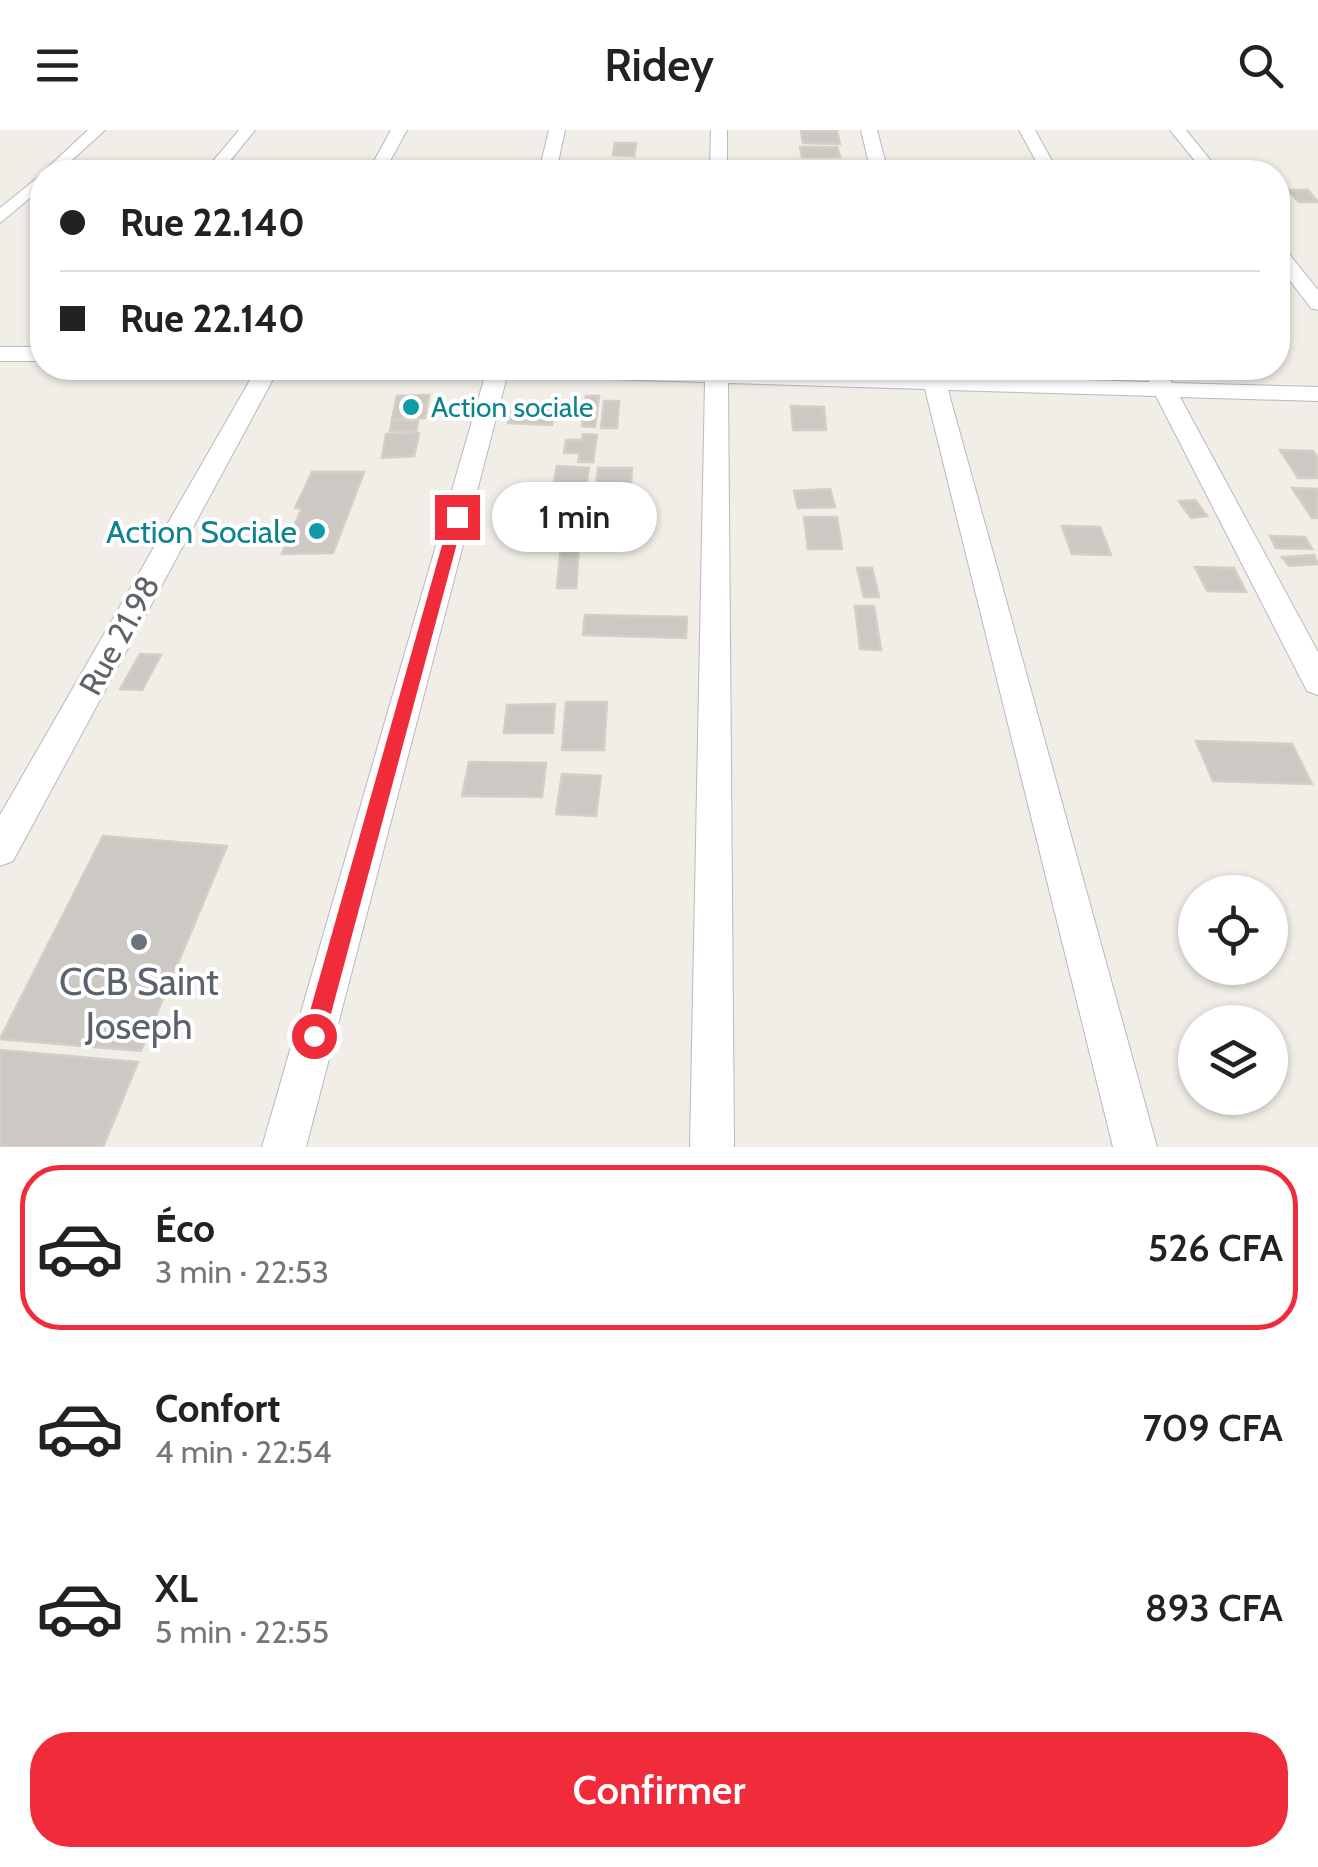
<!DOCTYPE html>
<html lang="fr">
<head>
<meta charset="utf-8">
<style>
	body { margin:0; font-family:Cabin,sans-serif; background:#f6f6f6; color:#222; height:100vh; display:flex; flex-direction:column; font-size:38px; white-space:nowrap }
	* { box-sizing:border-box; margin:0 }
	p { font-size:32px; color:#767676 }
	.icon { flex:none; width:55px; height:55px; fill:none; stroke:currentColor; stroke-width:2; stroke-linecap:round; stroke-linejoin:round }
	.map { position:relative; height:1017px; overflow:hidden }
	.sheet { display:flex; flex-direction:column; background:#fff; flex:1 }
	.sheet>* { flex:none }
	.hud { position:absolute; left:30px; top:30px; width:1260px; height:220px; border-radius:40px; box-shadow:0 2px 8px #0004; display:grid; align-content:center; height:220px; padding:0 30px; background:#fff }
	.buttons { position:absolute; left:1178px; top:745px; display:grid; gap:20px }
	.buttons a { display:grid; place-items:center; width:110px; height:110px; border-radius:50%; background:#fff; box-shadow:0 2px 8px #0004; font-size:50px }
	.end { position:absolute; width:45px; height:45px; margin:-22px; border:12px solid #f12c3a; background:#fff; box-shadow:0 0 0 5px #fff }
	.from { border-radius:50% }
	.bubble { position:absolute; height:70px; border-radius:35px; background:#fff; box-shadow:0 2px 8px #0004; font-size:32px; font-weight:600; line-height:70px; text-align:center }
	.hud b { display:flex; align-items:center; gap:35px; height:95px; font-size:38px }
	.hud b+b { border-top:2px solid #e0e0e0 }
	.hud i { width:25px; height:25px; background:#222 }
	ul { padding:18px 0 0; list-style:none }
	li { display:flex; align-items:center; gap:30px; height:165px; margin:0 20px 15px; padding:0 10px; border:5px solid transparent; border-radius:40px }
	li div { flex:1 }
	li b { display:block; font-size:38px }
	li em { font-style:normal; font-weight:600 }
	li.active { border-color:#f12c3a }
	li>.icon { width:90px; height:90px; stroke-width:1.5 }
	.button { display:flex; gap:20px; margin-top:auto; padding:20px 30px }
	.button a { flex:1; height:115px; border-radius:40px; background:#f12c3a; color:#fff; font-size:40px; font-weight:600; line-height:115px; text-align:center }
	header { display:flex; justify-content:space-between; align-items:center; height:130px; padding:0 30px; background:#fff; font-size:45px; font-weight:600 }
	.map>svg:first-child { display:block }
	.building { fill:#ccc8c3; stroke:#d6cec4; stroke-width:2.5 }
	.lines { fill:none; stroke-linecap:round; stroke-linejoin:round }
	.street-casing { stroke:#b7babe; stroke-width:2 }
	.street { fill:#fff; fill-rule:evenodd }
	.route { fill:#f12c3a }
	.culture-dot { fill:#0f9aa8; stroke:#fff; stroke-width:4 }
	.worship-dot { fill:#6b7280; stroke:#fff; stroke-width:4 }
	.labels { text-anchor:middle; dominant-baseline:central; stroke-width:8; stroke-linejoin:round; paint-order:stroke }
	.far-culture-label { font-size:28px; fill:#0d838f; stroke:#fff; text-anchor:start }
	.culture-label { font-size:32px; fill:#0d838f; stroke:#fff; text-anchor:end }
	.street-label { font-size:32px; fill:#5e6468; stroke:#fff }
	.near-worship-label { font-size:38px; fill:#5b616d; stroke:#fff }
</style>
</head>
<body>
<header><svg class="icon" aria-label="menu" viewBox="0 0 24 24"><path d="M4 6h16M4 12h16M4 18h16"/></svg>Ridey<svg class="icon" aria-label="search" viewBox="0 0 24 24"><circle cx="10" cy="10" r="6"/><path d="M15 15l6 6"/></svg></header>
<div class="map">
<svg width="1318" height="1017" viewBox="0 0 1318 1017">
	<rect width="100%" height="100%" fill="#f1ede7"/>
	<g class="building">
		<path d="M801,1H837L840,14L803,13Z"/>
		<path d="M615,13H636L634,26L613,25Z"/>
		<path d="M800,17H837L840,27H802Z"/>
		<path d="M802,32L826,33L829,42H804Z"/>
		<path d="M1287,60H1308L1318,72H1299Z"/>
		<path d="M429,265L425,288L392,289L397,266Z"/>
		<path d="M586,266H599L595,297L582,296Z"/>
		<path d="M604,271H619L617,298H601Z"/>
		<path d="M791,276L824,277L826,300H793Z"/>
		<path d="M513,277L556,279L552,295L508,293Z"/>
		<path d="M392,290L418,291L416,301H390Z"/>
		<path d="M419,303L414,326L382,328L386,304Z"/>
		<path d="M583,304L597,305L593,332H578L580,323H564L566,310H582Z"/>
		<path d="M1280,320L1313,321L1318,328V348H1298Z"/>
		<path d="M557,336L589,338L585,362L552,361Z"/>
		<path d="M598,338H632L630,368L595,367Z"/>
		<path d="M312,342H364L333,423L282,424L302,378H295Z"/>
		<path d="M1292,358L1318,359V388H1312Z"/>
		<path d="M830,359L835,377L798,378L794,361Z"/>
		<path d="M1195,370L1207,386L1191,388L1179,371Z"/>
		<path d="M511,375L586,376L584,398L507,397Z"/>
		<path d="M591,375L650,376L649,408H588Z"/>
		<path d="M804,387H837L842,419H808Z"/>
		<path d="M1062,396L1100,397L1111,425L1072,424Z"/>
		<path d="M1270,406L1305,407L1312,419L1276,418Z"/>
		<path d="M561,416H579L576,458H557Z"/>
		<path d="M1314,425L1318,434L1289,436L1282,427Z"/>
		<path d="M1195,437L1234,438L1246,462L1207,461Z"/>
		<path d="M857,438H872L879,467H864Z"/>
		<path d="M855,476H874L881,520L860,519Z"/>
		<path d="M585,485L687,487L686,508L583,505Z"/>
		<path d="M140,524L161,525L142,560L120,559Z"/>
		<path d="M566,572H607L604,620H562Z"/>
		<path d="M555,574L553,603H504L507,575Z"/>
		<path d="M1196,611L1292,614L1312,654L1213,651Z"/>
		<path d="M469,632L546,633L542,667L462,666Z"/>
		<path d="M562,644L601,646L596,686L556,684Z"/>
		<path d="M103,706L227,716L141,921L0,909Z"/>
		<path d="M0,920L138,932L103,1017H0Z"/>
	</g>
	<g class="lines">
		<g class="street-casing">
			<g id="street">
				<path d="M88,0H105L59,42L42,43Z"/>
				<path d="M239,0H255L221,42H204Z"/>
				<path d="M391,0H407L384,42H368Z"/>
				<path d="M549,0H565L556,42H539Z"/>
				<path d="M711,0H727V42H710Z"/>
				<path d="M861,0H877L888,42H871Z"/>
				<path d="M1019,0H1035L1058,42H1042Z"/>
				<path d="M1170,0H1186L1220,42H1204Z"/>
				<path d="M42,44V58L0,93V78Z"/>
				<path d="M1278,117L1285,119L1318,160V180L1311,178L1278,135Z"/>
				<rect x="0" y="217" width="42" height="14"/>
				<path d="M257,238H279L13,731L0,736V685Z"/>
				<path d="M447,238H728L922,245L920,238H942L944,246L1149,252L1146,245L1157,238L1165,240L1172,253L1318,257V271L1180,267L1318,522V565L1307,561L1156,266L948,260L1157,1017H1113L925,259L728,253L734,1017H690L705,252L507,246L306,1017H262L485,246L458,245Z"/>
			</g>
		</g>
		<use href="#street" class="street"/>
	</g>
	<path class="route" d="M457,382L464,387L325,906L314,917L303,906L450,387Z"/>
	<g class="culture-dot">
		<circle cx="411" cy="277" r="10"/>
		<circle cx="317" cy="401" r="10"/>
	</g>
	<circle class="worship-dot" cx="139" cy="812" r="10"/>
	<g class="labels">
		<g class="far-culture-label">
			<text x="431" y="277">Action sociale</text>
		</g>
		<g class="culture-label">
			<text x="297" y="401">Action Sociale</text>
		</g>
		<g class="street-label">
			<text transform="translate(119 505) rotate(-61)">Rue 21.98</text>
		</g>
		<g class="near-worship-label">
			<text x="139" y="851">CCB Saint<tspan x="139" dy="44">Joseph</tspan></text>
		</g>
	</g>
</svg>
<div class="buttons">
<a><svg class="icon" aria-label="locate" viewBox="0 0 24 24"><circle cx="12" cy="12" r="6"/><path d="M12 2v4M12 18v4M2 12h4M18 12h4"/></svg></a>
<a><svg class="icon" aria-label="layers" viewBox="0 0 24 24"><path d="M12 4l9 5-9 5-9-5zM3 14l9 5 9-5"/></svg></a>
</div>
<i class="end from" style="left:314px;top:906px"></i>
<i class="end" style="left:457px;top:387px"></i>
<div class="bubble" style="left:492px;top:352px;width:165px">1 min</div>
<div class="hud">
<b><i class="from"></i>Rue 22.140</b>
<b><i></i>Rue 22.140</b>
</div>
</div>
<section class="sheet">
<ul>
<li class="active"><svg class="icon" aria-label="car" viewBox="0 0 24 24"><path d="M5 17H2v-5l4-1 3-4h7l3 4 3 1v5h-3M9 17h6M6 11h13"/><circle cx="7" cy="17" r="2"/><circle cx="17" cy="17" r="2"/></svg><div><b>Éco</b><p>3 min · 22:53</p></div><em>526 CFA</em></li>
<li><svg class="icon" aria-label="car" viewBox="0 0 24 24"><path d="M5 17H2v-5l4-1 3-4h7l3 4 3 1v5h-3M9 17h6M6 11h13"/><circle cx="7" cy="17" r="2"/><circle cx="17" cy="17" r="2"/></svg><div><b>Confort</b><p>4 min · 22:54</p></div><em>709 CFA</em></li>
<li><svg class="icon" aria-label="car" viewBox="0 0 24 24"><path d="M5 17H2v-5l4-1 3-4h7l3 4 3 1v5h-3M9 17h6M6 11h13"/><circle cx="7" cy="17" r="2"/><circle cx="17" cy="17" r="2"/></svg><div><b>XL</b><p>5 min · 22:55</p></div><em>893 CFA</em></li>
</ul>
<div class="button"><a>Confirmer</a></div>
</section>
</body>
</html>
